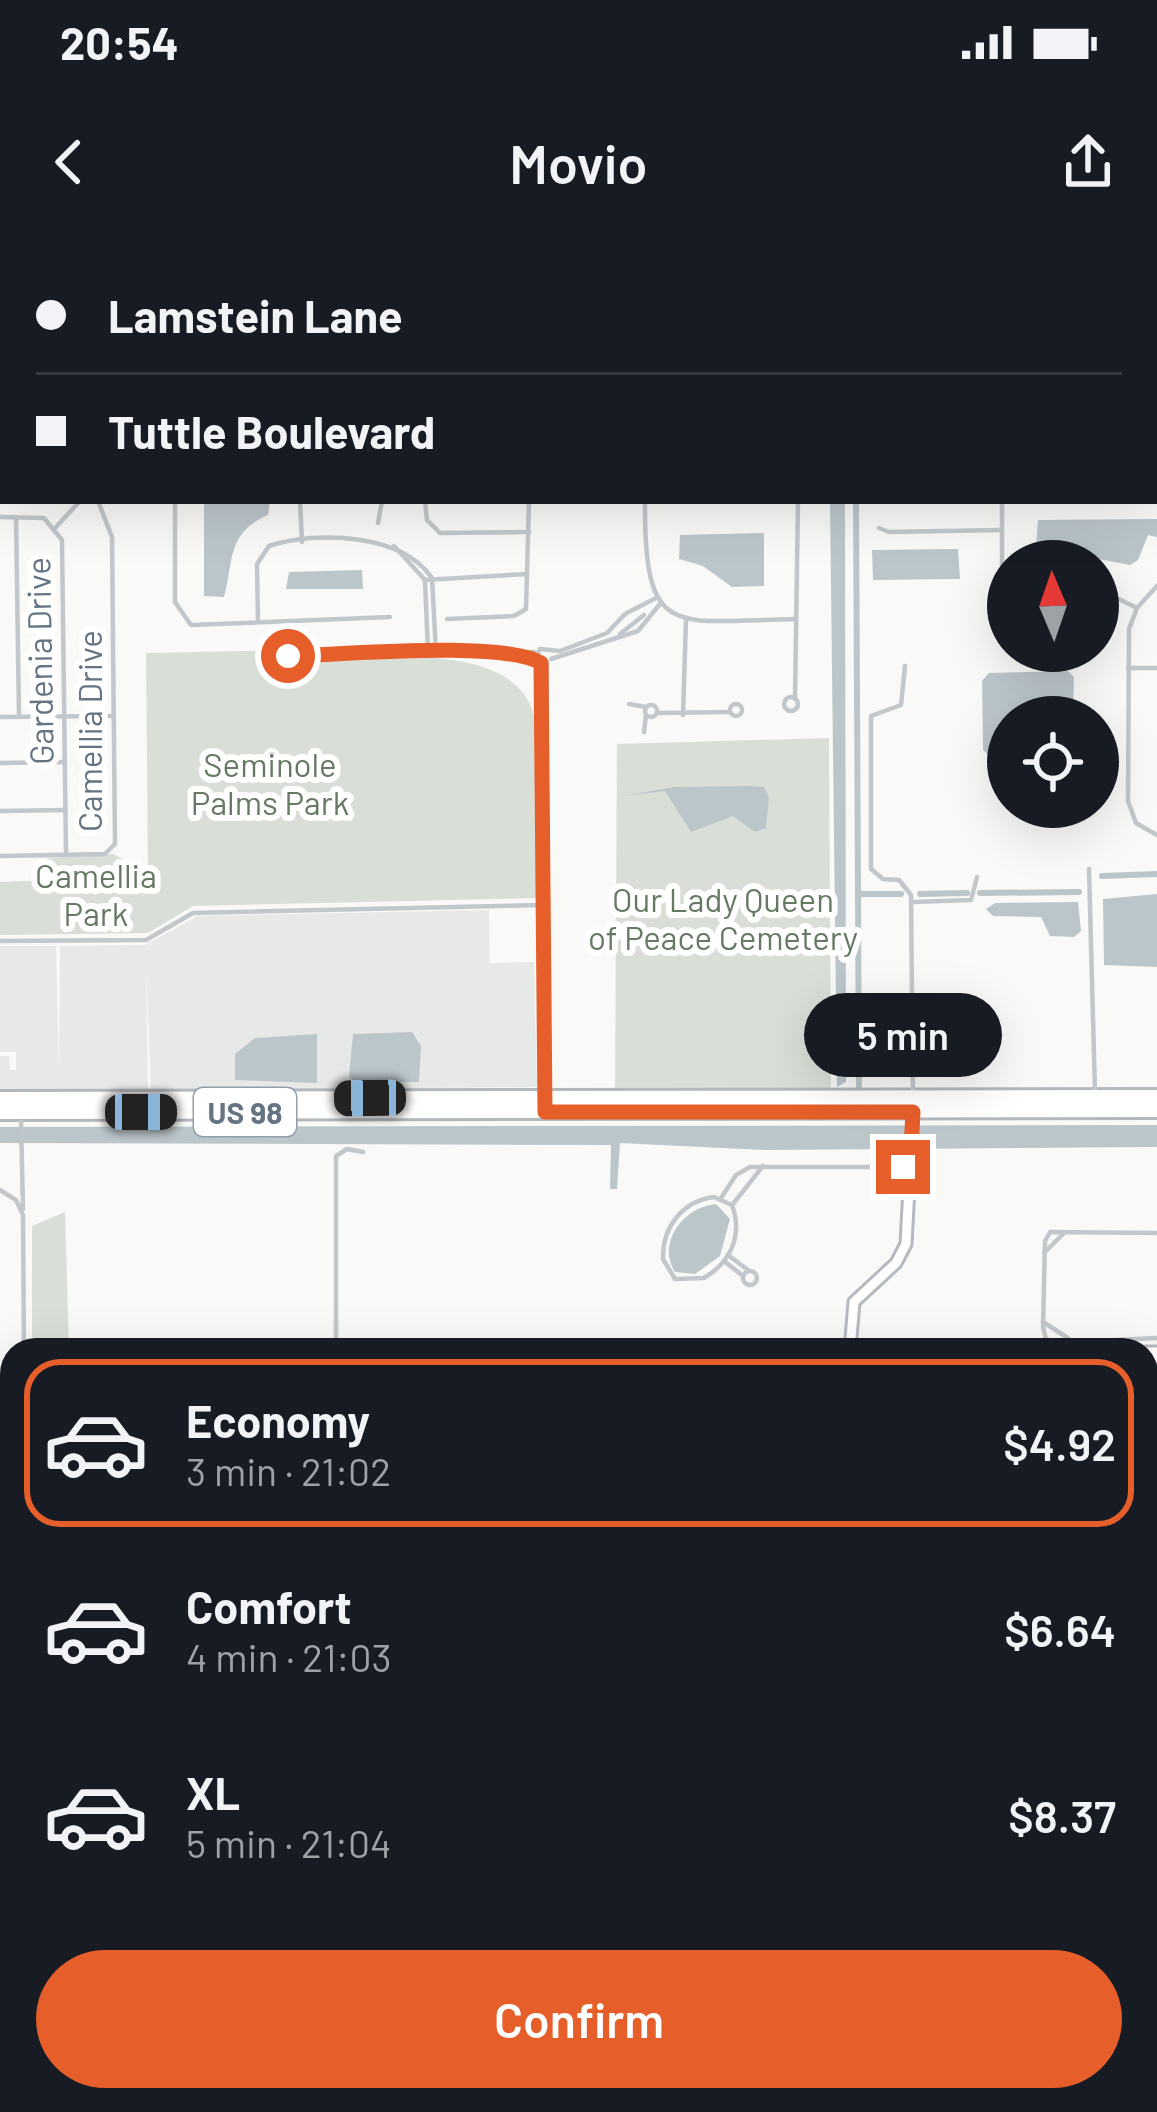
<!DOCTYPE html>
<html lang="en">
<head>
<meta charset="utf-8">
<style>
	body { margin:0; font-family:Barlow,sans-serif; background:#242831; color:#f1f3f6; height:100vh; display:flex; flex-direction:column; font-size:45px; white-space:nowrap }
	* { box-sizing:border-box; margin:0 }
	p { font-size:39px; color:#9ea1a6 }
	.icon { flex:none; width:66px; height:66px; fill:none; stroke:currentColor; stroke-width:2; stroke-linecap:round; stroke-linejoin:round }
	.map { position:relative; flex:1; overflow:hidden }
	.details { position:absolute; left:0px; top:1098px; width:1158px; height:774px; display:flex; flex-direction:column; background:#171b24; border-radius:36px 36px 0 0; box-shadow:0 12px 48px #0002 }
	.details>* { flex:none }
	.banner { position:absolute; left:0px; top:0px; width:1158px; height:264px; box-shadow:0 12px 48px #0002; display:grid; align-content:center; height:264px; padding:0 36px; background:#171b24 }
	.needle { width:78px; rotate:358deg }
	.buttons { position:absolute; left:987px; top:300px; display:grid; gap:24px }
	.buttons a { display:grid; place-items:center; width:132px; height:132px; border-radius:50%; background:#171b24; box-shadow:0 12px 48px #0002; font-size:60px }
	.end { position:absolute; width:54px; height:54px; margin:-27px; border:15px solid #e65e2a; background:#fff; box-shadow:0 0 0 6px #fff }
	.from { border-radius:50% }
	.bubble { position:absolute; height:84px; border-radius:42px; background:#171b24; box-shadow:0 12px 48px #0002; font-size:39px; font-weight:600; line-height:84px; text-align:center }
	.car { position:absolute; width:36px; height:72px; margin:-36px -18px; border-radius:15px; box-shadow:0 0 9px 3px #0007; background:linear-gradient(#222 24%,#8ab4d8 0 40%,#222 0 76%,#8ab4d8 0 86%,#222 0) }
	.banner b { display:flex; align-items:center; gap:42px; height:114px; font-size:45px }
	.banner b+b { border-top:3px solid #363941 }
	.banner i { width:30px; height:30px; background:#f1f3f6 }
	ul { padding:21px 0 0; list-style:none }
	li { display:flex; align-items:center; gap:36px; height:168px; margin:0 24px 18px; padding:0 12px; border:6px solid transparent; border-radius:36px }
	li div { flex:1 }
	li b { display:block; font-size:45px }
	li em { font-style:normal; font-weight:600 }
	li.selected { border-color:#e65e2a }
	li>.icon { width:108px; height:108px; stroke-width:1.5 }
	.button { display:flex; gap:24px; margin-top:auto; padding:24px 36px }
	.button a { flex:1; height:138px; border-radius:72px; background:#e65e2a; color:#fff; font-size:48px; font-weight:600; line-height:138px; text-align:center }
	.status { display:flex; justify-content:space-between; align-items:center; height:84px; padding:0 60px; background:#171b24; direction:ltr }
	.status svg { height:33px; fill:currentColor }
	header { display:flex; justify-content:space-between; align-items:center; height:156px; padding:0 36px; background:#171b24; font-size:54px; font-weight:600 }
	.map>svg:first-child { display:block }
	.built { fill:#e7e8e8 }
	.green { fill:#d9ded6 }
	.water { fill:#bbc6cb }
	.lines { fill:none; stroke-linecap:round; stroke-linejoin:round }
	.canal { stroke:#bbc6cb; stroke-width:6 }
	.secondary-casing { stroke:#b5bac0; stroke-width:15 }
	.highway-casing { stroke:#b3b8bc; stroke-width:20 }
	.street { stroke:#c2c7cb; stroke-width:4.5 }
	.secondary { stroke:#fff; stroke-width:9 }
	.highway { stroke:#fff; stroke-width:14 }
	.route { stroke:#e65e2a; stroke-width:15 }
	.labels { text-anchor:middle; dominant-baseline:central; stroke-width:12; stroke-linejoin:round; paint-order:stroke }
	.shield { fill:#fff; stroke:#929ea8; stroke-width:3 }
	.shield-label { font-size:30px; font-weight:bold; fill:#647483 }
	.street-label { font-size:33px; fill:#647483; stroke:#fff }
	.park-label { font-size:33px; fill:#667a63; stroke:#fff }
</style>
</head>
<body>
<div class="status"><b>20:54</b><svg viewBox="0 0 49 12"><path d="M0 12V9h3v3zM5 12V6h3v6zM10 12V3h3v9zM15 12V0h3v12zM26 1h20v11H26zM47 4h2v5h-2z"/></svg></div>
<header><svg class="icon" aria-label="back" viewBox="0 0 24 24"><path d="M15 5l-7 7 7 7"/></svg>Movio<svg class="icon" aria-label="share" viewBox="0 0 24 24"><path d="M12 15V3M7 8l5-5 5 5M5 13v7h14v-7"/></svg></header>
<div class="map">
<svg width="1157" height="1872" viewBox="0 0 1157 1872">
	<rect width="100%" height="100%" fill="#f9f9f7"/>
	<path class="built" d="M489,670L490,723L534,722L537,847L151,850L146,726L148,854L0,853V816H9L10,830H16V812H0V706H56L59,832L60,706L145,705L198,676Z"/>
	<g class="green">
		<path d="M0,0H472L3,3L0,126Z"/>
		<path d="M285,410L286,423C352,422 508,393 533,472C546,515 537,609 537,658L193,666L148,693L0,695V642L48,640L47,618L113,614L148,632L146,413Z"/>
		<path d="M829,498L831,852H615L617,504Z"/>
		<path d="M65,972L69,1110H32V986Z"/>
	</g>
	<g class="water">
		<path d="M204,261H270L268,275C226,293 234,321 224,357L204,356Z"/>
		<path d="M830,261H845L846,842L837,847Z"/>
		<path d="M1157,279V297L1148,295L1138,320L1130,325L1036,307L1038,280Z"/>
		<path d="M764,293V346L732,347L703,326L679,319L680,295Z"/>
		<path d="M958,309L960,339L873,340L872,310Z"/>
		<path d="M362,330L363,349H286L289,332Z"/>
		<path d="M1068,431L1074,437L1073,477H1008V519H993L983,510L982,441L989,433Z"/>
		<path d="M751,546L764,547L769,557L766,588L755,592L733,576L691,592L665,551L623,556L674,547Z"/>
		<path d="M1157,654V727L1104,725L1103,659Z"/>
		<path d="M1078,662L1081,691L1074,697L1050,696L1041,677L993,676L986,669L995,663Z"/>
		<path d="M412,792L421,806L419,842H355L349,837L353,794Z"/>
		<path d="M317,794V843L235,840V814L255,798Z"/>
		<path d="M1157,885V907L765,910L620,903L617,949H610L611,905L0,903V887Z"/>
		<path d="M716,964L730,979L720,1016L695,1034L675,1032C656,1002 684,967 716,964Z"/>
	</g>
	<g class="lines">
		<g class="canal">
			<path d="M1155,184H1157"/>
			<path d="M856,261L859,850"/>
			<path d="M1102,636L1157,634"/>
			<path d="M980,653L1079,652"/>
			<path d="M858,654H901"/>
			<path d="M920,654L967,653"/>
			<path d="M1146,1137H1157"/>
			<path d="M1146,1824H1157"/>
			<path d="M1079,1872V1860"/>
		</g>
		<g class="secondary-casing">
			<g id="secondary">
				<path d="M1093,0L1095,3"/>
				<path d="M1081,3L1083,0"/>
				<path d="M1155,4H1157"/>
				<path d="M850,1110L854,1062L896,1023L906,1004L913,872"/>
				<path d="M1146,1112H1157"/>
				<path d="M1146,1118H1157"/>
			</g>
		</g>
		<g class="highway-casing">
			<g id="highway">
				<path d="M0,859L1157,857"/>
				<path d="M0,872L1157,870"/>
			</g>
		</g>
		<g class="street">
			<path d="M878,0V3"/>
			<path d="M1051,0V3"/>
			<path d="M503,3V0"/>
			<path d="M644,3V0"/>
			<path d="M801,3V0"/>
			<path d="M0,153H3"/>
			<path d="M0,229H3"/>
			<path d="M1155,239H1157"/>
			<path d="M175,261V362L191,385L390,377"/>
			<path d="M300,261L302,302"/>
			<path d="M425,261L427,280L440,293L529,292"/>
			<path d="M656,261H645C644,402 674,381 796,379"/>
			<path d="M1002,261V369L1008,396"/>
			<path d="M0,277L44,278L62,300L66,614"/>
			<path d="M16,277L19,477"/>
			<path d="M378,283L382,261"/>
			<path d="M56,287L80,261"/>
			<path d="M879,288L889,292L1002,290"/>
			<path d="M394,306L425,340"/>
			<path d="M425,340L527,334"/>
			<path d="M425,340L428,412"/>
			<path d="M1157,346L1137,368L1129,389L1128,561L1136,583L1157,595"/>
			<path d="M1098,349L1135,367"/>
			<path d="M447,379L514,376L526,369L529,261"/>
			<path d="M258,381L257,324L269,306C318,290 402,294 432,338L436,412"/>
			<path d="M620,394L644,375"/>
			<path d="M510,415L534,412"/>
			<path d="M288,416L428,412L536,419"/>
			<path d="M551,419L638,391L660,364"/>
			<path d="M541,423L536,417L540,409L560,411L607,393L625,374L656,358"/>
			<path d="M541,423L544,447"/>
			<path d="M905,426L901,465L871,476V629L883,639L899,640L911,655L913,857"/>
			<path d="M1128,428H1157"/>
			<circle cx="791" cy="464" r="7"/>
			<path d="M795,459L798,261"/>
			<circle cx="736" cy="470" r="6"/>
			<path d="M629,464L646,467"/>
			<circle cx="651" cy="471" r="6"/>
			<path d="M657,473L730,472"/>
			<path d="M683,475L686,380"/>
			<path d="M0,477L114,476"/>
			<path d="M644,492L646,475"/>
			<path d="M0,523L64,522"/>
			<path d="M0,571L65,570"/>
			<path d="M0,616L105,614L115,604L112,297L98,261"/>
			<path d="M1089,629L1095,852"/>
			<path d="M912,662L971,660L977,637"/>
			<path d="M0,701L146,700L193,673L545,665"/>
			<path d="M545,855L547,423"/>
			<path d="M21,882L23,969"/>
			<path d="M0,950L16,960L23,975L24,1110"/>
			<path d="M714,957L732,965C743,995 731,1022 704,1038L675,1039L663,1019C662,988 682,961 714,957Z"/>
			<path d="M721,958L736,935L750,927H911"/>
			<path d="M733,964L763,926"/>
			<path d="M1157,993L1050,992L1045,1001L1043,1087L1046,1099L1056,1103L1157,1098"/>
			<path d="M1044,1013L1064,993"/>
			<path d="M728,1015L748,1030"/>
			<path d="M724,1021L743,1036"/>
			<circle cx="750" cy="1038" r="7"/>
			<path d="M1043,1082L1068,1098"/>
			<path d="M336,1110V916L347,909L363,912"/>
			<path d="M0,1146L12,1145"/>
			<path d="M1146,1168L1157,1167"/>
			<path d="M0,1239L12,1236"/>
			<path d="M1146,1292L1157,1287"/>
			<path d="M0,1409L12,1397"/>
			<path d="M1146,1499L1157,1506"/>
			<path d="M1146,1540L1157,1542"/>
			<path d="M1146,1545L1157,1547"/>
			<path d="M1146,1579L1157,1581"/>
			<path d="M1146,1667L1157,1673"/>
			<path d="M0,1673L12,1682"/>
			<path d="M1146,1792H1157"/>
			<path d="M0,1823H12"/>
			<path d="M645,1860V1872"/>
			<path d="M858,1860L859,1872"/>
			<path d="M0,1865L147,1864L158,1872"/>
			<path d="M229,1872C242,1858 300,1857 313,1872"/>
			<path d="M388,1872L400,1863L507,1862L517,1872"/>
			<path d="M1045,1872L1047,1860"/>
			<path d="M1121,1872L1122,1860"/>
			<path d="M1124,1872L1139,1862L1157,1860"/>
		</g>
		<use href="#secondary" class="secondary"/>
		<use href="#highway" class="highway"/>
	</g>
	<g class="lines">
		<path class="route" d="M288,416C342,415 501,400 541,423L545,872H913L910,927H903"/>
	</g>
	<g class="labels">
		<rect class="shield" x="194" y="848" width="102" height="48" rx="9"/>
		<g class="shield-label">
			<text x="245" y="872">US 98</text>
		</g>
		<g class="street-label">
			<text transform="translate(39 421) rotate(-91)">Gardenia Drive</text>
			<text transform="translate(89 491) rotate(-90)">Camellia Drive</text>
		</g>
		<g class="park-label">
			<text x="270" y="524">Seminole<tspan x="270" dy="38">Palms Park</tspan></text>
			<text x="96" y="635">Camellia<tspan x="96" dy="38">Park</tspan></text>
			<text x="723" y="659">Our Lady Queen<tspan x="723" dy="38">of Peace Cemetery</tspan></text>
		</g>
	</g>
</svg>
<div class="buttons">
<a><svg class="needle" viewBox="-14 -14 28 28"><path d="M0-13l5 13h-10z" fill="#e53935"/><path d="M0 13l5-13h-10z" fill="#9ea1a6"/></svg></a>
<a><svg class="icon" aria-label="locate" viewBox="0 0 24 24"><circle cx="12" cy="12" r="6"/><path d="M12 2v4M12 18v4M2 12h4M18 12h4"/></svg></a>
</div>
<i class="end from" style="left:288px;top:416px"></i>
<i class="end" style="left:903px;top:927px"></i>
<div class="bubble" style="left:804px;top:753px;width:198px">5 min</div>
<i class="car" style="left:370px;top:858px;rotate:269deg"></i>
<i class="car" style="left:141px;top:872px;rotate:90deg"></i>
<div class="banner">
<b><i class="from"></i>Lamstein Lane</b>
<b><i></i>Tuttle Boulevard</b>
</div>
<section class="details">
<ul>
<li class="selected"><svg class="icon" aria-label="car" viewBox="0 0 24 24"><path d="M5 17H2v-5l4-1 3-4h7l3 4 3 1v5h-3M9 17h6M6 11h13"/><circle cx="7" cy="17" r="2"/><circle cx="17" cy="17" r="2"/></svg><div><b>Economy</b><p>3 min · 21:02</p></div><em>$4.92</em></li>
<li><svg class="icon" aria-label="car" viewBox="0 0 24 24"><path d="M5 17H2v-5l4-1 3-4h7l3 4 3 1v5h-3M9 17h6M6 11h13"/><circle cx="7" cy="17" r="2"/><circle cx="17" cy="17" r="2"/></svg><div><b>Comfort</b><p>4 min · 21:03</p></div><em>$6.64</em></li>
<li><svg class="icon" aria-label="car" viewBox="0 0 24 24"><path d="M5 17H2v-5l4-1 3-4h7l3 4 3 1v5h-3M9 17h6M6 11h13"/><circle cx="7" cy="17" r="2"/><circle cx="17" cy="17" r="2"/></svg><div><b>XL</b><p>5 min · 21:04</p></div><em>$8.37</em></li>
</ul>
<div class="button"><a>Confirm</a></div>
</section>
</div>
</body>
</html>
